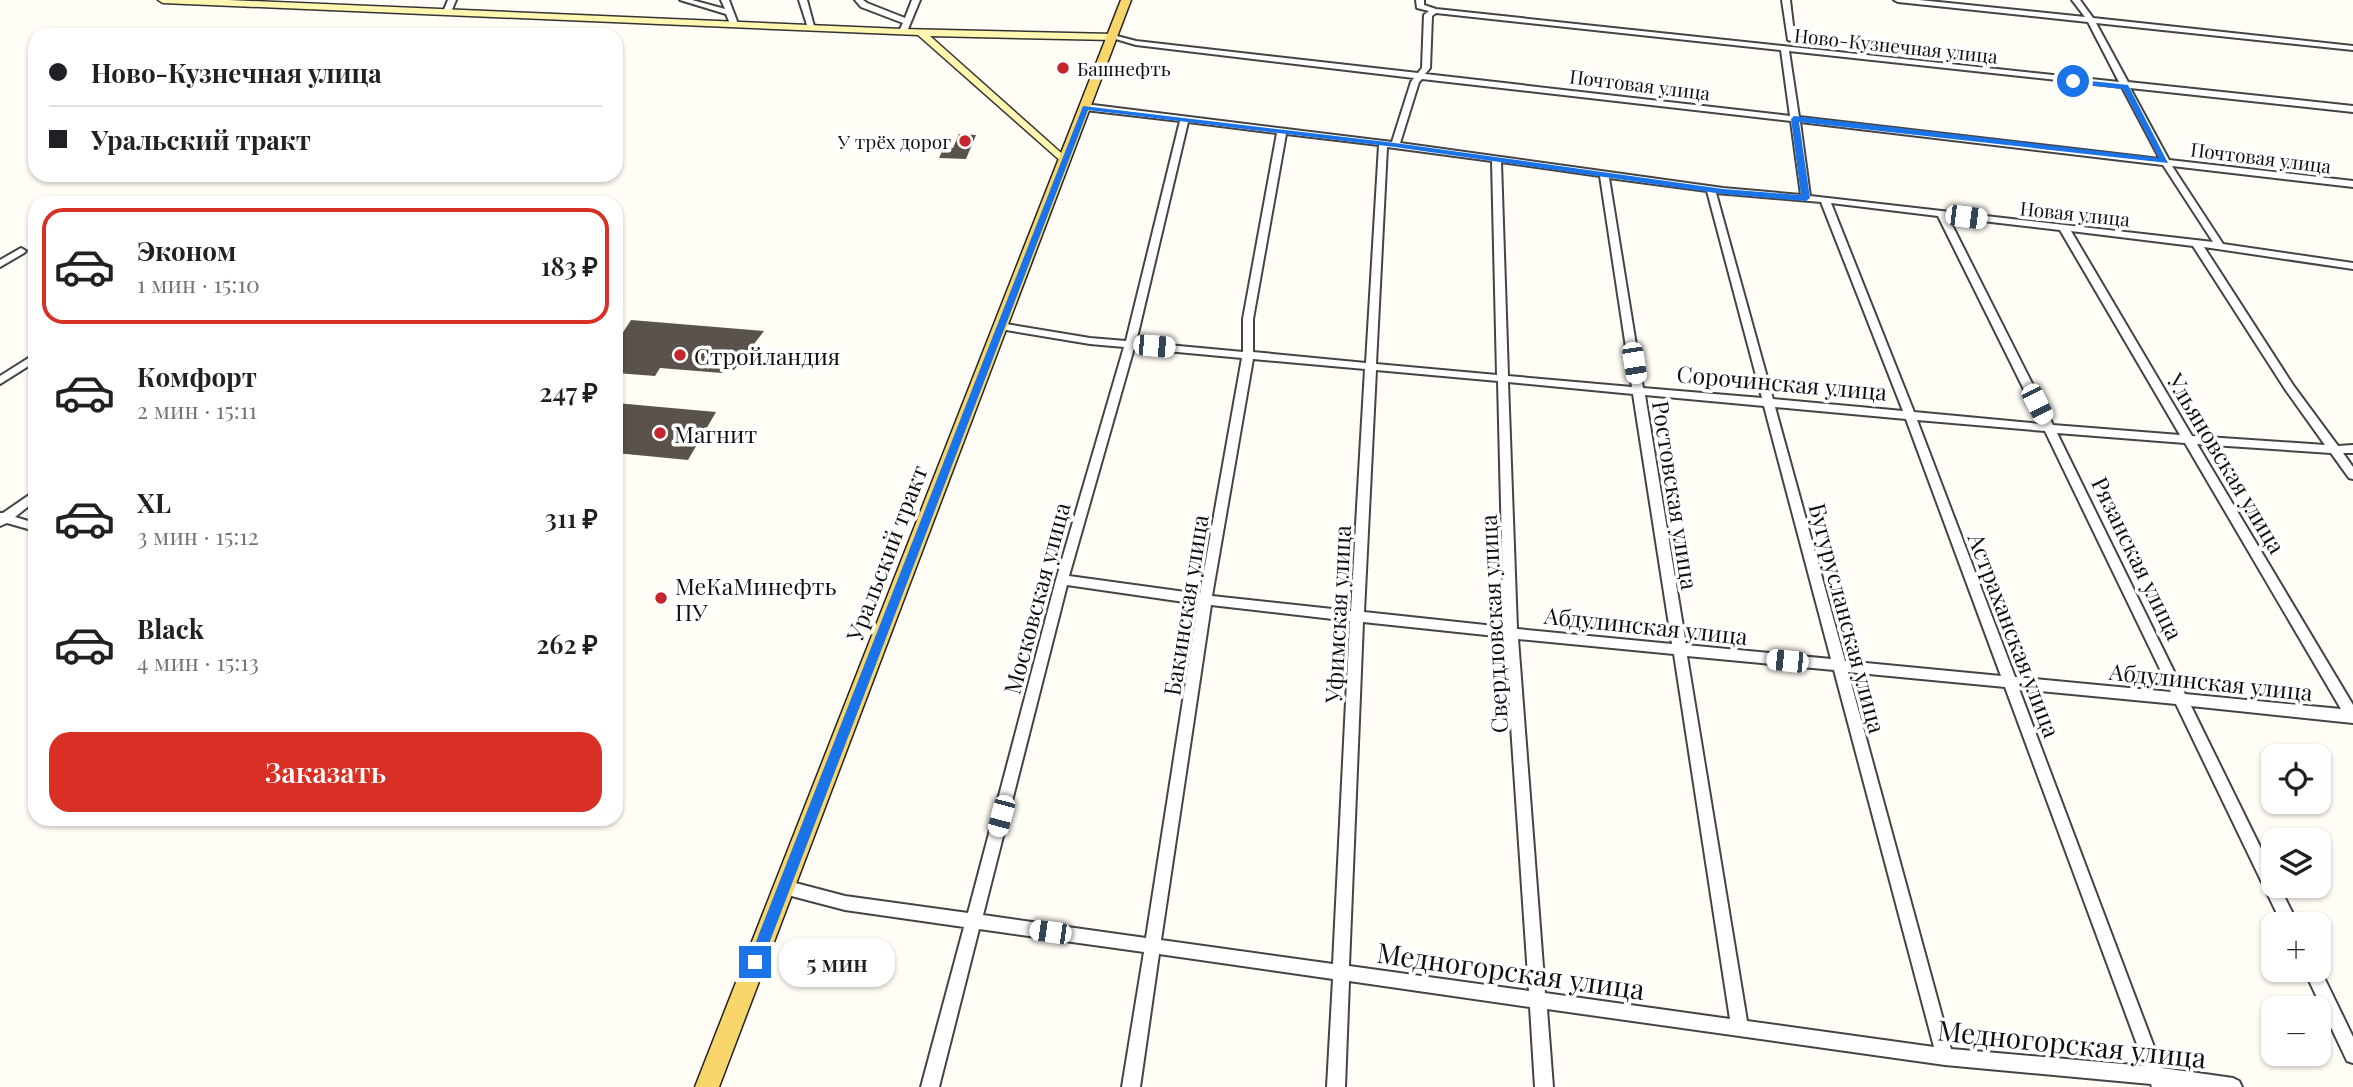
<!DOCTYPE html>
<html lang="ru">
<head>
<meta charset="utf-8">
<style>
	body { margin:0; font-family:"Playfair Display",serif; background:#f2f2f2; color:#202124; height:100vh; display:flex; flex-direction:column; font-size:26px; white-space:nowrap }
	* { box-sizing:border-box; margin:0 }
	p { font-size:23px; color:#757577 }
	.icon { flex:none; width:38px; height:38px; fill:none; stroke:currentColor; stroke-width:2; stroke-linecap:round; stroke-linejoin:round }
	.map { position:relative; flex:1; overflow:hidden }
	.drawer { position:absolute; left:28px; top:196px; width:595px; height:630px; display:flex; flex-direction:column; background:#fff; border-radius:21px; box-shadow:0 2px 5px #0004 }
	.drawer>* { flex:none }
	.banner { position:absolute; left:28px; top:28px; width:595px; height:154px; border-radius:21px; box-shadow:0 2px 5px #0004; display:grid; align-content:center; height:154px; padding:0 21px; background:#fff }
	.buttons { position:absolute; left:2261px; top:744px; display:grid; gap:14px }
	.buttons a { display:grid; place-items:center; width:70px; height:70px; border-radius:14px; background:#fff; box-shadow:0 2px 5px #0004; font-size:35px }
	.end { position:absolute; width:32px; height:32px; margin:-16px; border:9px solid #1a73e8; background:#fff; box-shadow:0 0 0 4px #fff }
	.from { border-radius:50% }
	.bubble { position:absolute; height:49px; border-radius:21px; background:#fff; box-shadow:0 2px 5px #0004; font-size:23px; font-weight:600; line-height:49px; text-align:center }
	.car { position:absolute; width:21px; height:42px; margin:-21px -10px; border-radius:9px; box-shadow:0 0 5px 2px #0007; background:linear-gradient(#fff 24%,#345 0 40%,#fff 0 76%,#345 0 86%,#fff 0) }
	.banner b { display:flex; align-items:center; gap:24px; height:66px; font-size:26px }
	.banner b+b { border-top:2px solid #e0e0e0 }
	.banner i { width:18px; height:18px; background:#202124 }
	ul { padding:12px 0 0; list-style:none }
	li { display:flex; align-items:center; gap:21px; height:116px; margin:0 14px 10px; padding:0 7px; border:4px solid transparent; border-radius:21px }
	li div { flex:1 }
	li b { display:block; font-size:26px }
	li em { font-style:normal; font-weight:600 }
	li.active { border-color:#d93025 }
	li>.icon { width:63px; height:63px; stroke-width:1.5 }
	.action { display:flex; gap:14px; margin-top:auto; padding:14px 21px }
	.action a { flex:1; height:80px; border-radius:21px; background:#d93025; color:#fff; font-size:28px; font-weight:600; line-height:80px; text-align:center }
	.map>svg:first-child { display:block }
	.building { fill:#5a524d }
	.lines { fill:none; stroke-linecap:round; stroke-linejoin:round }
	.street-casing { stroke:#444; stroke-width:4 }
	.secondary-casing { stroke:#333; stroke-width:3 }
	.primary-casing { stroke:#222; stroke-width:3 }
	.street { fill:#fff; fill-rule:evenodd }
	.secondary { fill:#fff6b0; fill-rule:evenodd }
	.primary { fill:#f9d66b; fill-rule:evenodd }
	.route { fill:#1a73e8 }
	.poi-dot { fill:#c4262e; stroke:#fff; stroke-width:2.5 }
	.labels { text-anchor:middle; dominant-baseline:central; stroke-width:7; stroke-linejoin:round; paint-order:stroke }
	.far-street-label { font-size:19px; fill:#111; stroke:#fff }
	.far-poi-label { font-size:19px; fill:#111; stroke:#fff; text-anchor:start }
	.poi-label { font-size:23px; fill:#111; stroke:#fff; text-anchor:start }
	.street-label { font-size:23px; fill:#111; stroke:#fff }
	.near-street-label { font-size:28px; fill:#111; stroke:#fff }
</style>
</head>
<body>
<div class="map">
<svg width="2353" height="1087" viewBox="0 0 2353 1087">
	<rect width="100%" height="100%" fill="#fffdf5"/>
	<g class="building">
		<path d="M959,134L976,135L966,159L939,158L944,147L953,148Z"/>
		<path d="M631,320L764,331L734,370L725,369L722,373L660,368L655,376L616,373V343Z"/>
		<path d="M616,403L716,412L688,460L616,453Z"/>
	</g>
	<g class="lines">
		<g class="street-casing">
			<g id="street">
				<path d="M448,0H456L451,12L447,14L443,12Z"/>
				<path d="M680,0H692L725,9L721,0H729L738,24L731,26L726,14Z"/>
				<path d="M799,0H807L815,30L808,28Z"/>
				<path d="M855,0H863L867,3L905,18L912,0H920L908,29L904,31L900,29L903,23L861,7Z"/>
				<path d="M1416,0H1424V5L1436,9L2119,82L2088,22L1898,2L1894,0H1919L2085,17L2072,0H2080L2093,18L2353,46V50L2096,23L2128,82L2353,106V112L2130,88L2169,160L2353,181V187L2172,166L2223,244L2353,263V269L2204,247L2293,385L2338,446L2353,445V453H2343L2353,467V479L2349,478L2331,453L2197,444L2353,705V723L2191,706L2273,873V886H2279L2298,924H2282L2176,704L2019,689L2162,1068L2233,1078L2239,1081L2242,1087H2152L2151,1084L1945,1065L1547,1009L1553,1087H1535L1530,1007L1349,981L1345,1087H1327L1333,979L1159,954L1140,1087H1122L1144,952L979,929L939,1087H921L964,927L845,910L784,894L779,892L776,887L779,882L784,880L845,896L968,913L1056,580L1124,347L1090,344L1000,329L995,326L1000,323L1090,338L1126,341L1180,121L1085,110L1081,107L1085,104L1392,142L1411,82L1414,78L1136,45L1109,37L1113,35L1136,41L1418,73L1422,68L1424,15L1429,11L1417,8ZM1436,13L1781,50L1790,116L1425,74L1430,68L1432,16ZM1789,51L2122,87L2160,159L1799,117ZM1422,79L1791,121L1801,195L1723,188L1400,143L1419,82ZM1188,122L1277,133L1243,319V352L1136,342ZM1800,122L2163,165L2213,242L1810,196ZM1286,134L1379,145L1366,363L1253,352V319ZM1387,147L1492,161L1497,375L1376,364ZM1501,162L1600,176L1632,387L1508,376ZM1609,178L1707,191L1762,398L1643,388ZM1716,193L1821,202L1903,411L1773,399ZM1831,203L1938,216L2041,424L1914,412ZM1948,217L2060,230L2180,435L2053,425ZM2071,231L2193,246L2285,389L2325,445L2192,436ZM1134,348L1242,358L1200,594L1069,576ZM1253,359L1365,369L1351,611L1212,596ZM1376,370L1498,381L1504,627L1364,612ZM1508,382L1633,394L1672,644L1517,629ZM1645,395L1764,406L1831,659L1686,645ZM1775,407L1906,419L2001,676L1845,661ZM1917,420L2045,431L2171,692L2015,677ZM2057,433L2185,443L2341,709L2185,694ZM1067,585L1198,604L1146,938L983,915ZM1211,605L1350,621L1333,964L1161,940ZM1363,622L1505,637L1529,991L1349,966ZM1518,639L1674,654L1730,1019L1545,993ZM1687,656L1834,670L1934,1047L1747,1021ZM1848,672L2005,687L2145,1066L1951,1049Z"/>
				<path d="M1782,0H1790L1795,42L1788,40Z"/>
				<path d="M21,248L26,251L24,253L0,267V260Z"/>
				<path d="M35,354V362L0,384V376Z"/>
				<path d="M35,491V501L15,517L35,523V531L7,523L0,526V513H3Z"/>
				<path d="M2319,967L2353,1037V1063L2347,1061L2304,970H2319Z"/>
			</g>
		</g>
		<g class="secondary-casing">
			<path id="secondary" d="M158,0H229L902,29L1113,34L1118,37L1113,40L930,36L1068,159V163L1064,164L918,35L163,3Z"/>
		</g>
		<g class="primary-casing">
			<path id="primary" d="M1121,0H1131L719,1087H695Z"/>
		</g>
		<use href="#street" class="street"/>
		<use href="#secondary" class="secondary"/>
		<use href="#primary" class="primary"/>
	</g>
	<path class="route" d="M2073,79L2128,85L2168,163L1799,122L1810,198L1806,201L1723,194L1395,147L1088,110L762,962L760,967H750L748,962L1083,106L1395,143L1723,189L1801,195L1791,119L1794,116L2159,158L2123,89L2070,83Z"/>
	<g class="poi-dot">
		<circle cx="1063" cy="68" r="7"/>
		<circle cx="965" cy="141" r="7"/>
		<circle cx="680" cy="355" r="7"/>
		<circle cx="660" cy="433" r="7"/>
		<circle cx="661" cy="598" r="7"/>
	</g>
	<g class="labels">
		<g class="far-street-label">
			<text transform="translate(1896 45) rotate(6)">Ново-Кузнечная улица</text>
			<text transform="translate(1640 84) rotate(7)">Почтовая улица</text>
			<text transform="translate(2261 157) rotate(7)">Почтовая улица</text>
			<text transform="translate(2075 213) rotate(6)">Новая улица</text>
		</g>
		<g class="far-poi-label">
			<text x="1077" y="68">Башнефть</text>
			<text x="951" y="141" text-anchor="end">У трёх дорог</text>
		</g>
		<g class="poi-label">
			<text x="694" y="355">Стройландия</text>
			<text x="674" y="433">Магнит</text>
			<text x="675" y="585">МеКаМинефть<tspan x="675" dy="26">ПУ</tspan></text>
		</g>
		<g class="street-label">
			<text transform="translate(1782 382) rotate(5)">Сорочинская улица</text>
			<text transform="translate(2227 463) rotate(59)">Ульяновская улица</text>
			<text transform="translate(1676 495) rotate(81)">Ростовская улица</text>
			<text transform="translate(886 553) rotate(-69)">Уральский тракт</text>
			<text transform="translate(2138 558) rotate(64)">Рязанская улица</text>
			<text transform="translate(1036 598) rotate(-75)">Московская улица</text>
			<text transform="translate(1185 605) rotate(-81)">Бакинская улица</text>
			<text transform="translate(1337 614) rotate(-87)">Уфимская улица</text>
			<text transform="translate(1848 618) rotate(75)">Бугурусланская улица</text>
			<text transform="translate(1493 624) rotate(-93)">Свердловская улица</text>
			<text transform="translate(1646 625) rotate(6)">Абдулинская улица</text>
			<text transform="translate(2015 635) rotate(69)">Астраханская улица</text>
			<text transform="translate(2211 681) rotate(6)">Абдулинская улица</text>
		</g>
		<g class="near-street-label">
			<text transform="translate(1511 970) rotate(8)">Медногорская улица</text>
			<text transform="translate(2072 1043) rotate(6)">Медногорская улица</text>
		</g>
	</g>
</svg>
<div class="buttons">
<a><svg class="icon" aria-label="locate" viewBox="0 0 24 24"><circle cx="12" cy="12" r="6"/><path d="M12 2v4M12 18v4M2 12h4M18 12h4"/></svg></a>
<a><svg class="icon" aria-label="layers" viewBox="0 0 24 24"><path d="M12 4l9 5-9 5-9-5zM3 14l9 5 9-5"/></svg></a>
<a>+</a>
<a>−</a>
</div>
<i class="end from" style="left:2073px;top:81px"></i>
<i class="end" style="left:755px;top:962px"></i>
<div class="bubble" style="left:779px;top:938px;width:116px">5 мин</div>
<i class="car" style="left:1966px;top:217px;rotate:97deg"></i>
<i class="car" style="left:1154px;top:346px;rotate:95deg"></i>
<i class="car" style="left:1634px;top:363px;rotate:171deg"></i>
<i class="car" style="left:2037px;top:404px;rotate:153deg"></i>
<i class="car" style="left:1787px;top:661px;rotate:276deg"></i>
<i class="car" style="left:1001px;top:816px;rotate:195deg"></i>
<i class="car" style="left:1050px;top:932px;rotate:278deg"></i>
<div class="banner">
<b><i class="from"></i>Ново-Кузнечная улица</b>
<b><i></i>Уральский тракт</b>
</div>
<section class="drawer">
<ul>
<li class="active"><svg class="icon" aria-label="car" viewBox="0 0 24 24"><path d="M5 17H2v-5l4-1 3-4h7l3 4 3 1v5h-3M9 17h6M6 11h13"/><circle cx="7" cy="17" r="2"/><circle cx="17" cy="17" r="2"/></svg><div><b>Эконом</b><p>1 мин · 15:10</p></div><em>183 ₽</em></li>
<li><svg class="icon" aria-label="car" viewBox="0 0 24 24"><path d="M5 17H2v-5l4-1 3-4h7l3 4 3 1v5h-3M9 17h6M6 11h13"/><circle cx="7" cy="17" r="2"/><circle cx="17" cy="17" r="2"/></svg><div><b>Комфорт</b><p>2 мин · 15:11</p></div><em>247 ₽</em></li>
<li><svg class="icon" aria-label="car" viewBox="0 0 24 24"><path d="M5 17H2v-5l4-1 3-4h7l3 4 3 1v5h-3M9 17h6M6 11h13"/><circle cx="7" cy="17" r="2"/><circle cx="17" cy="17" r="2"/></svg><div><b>XL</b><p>3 мин · 15:12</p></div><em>311 ₽</em></li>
<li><svg class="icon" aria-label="car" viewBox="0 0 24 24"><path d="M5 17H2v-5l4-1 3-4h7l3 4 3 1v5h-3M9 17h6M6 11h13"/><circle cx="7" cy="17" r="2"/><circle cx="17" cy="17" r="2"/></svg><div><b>Black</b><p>4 мин · 15:13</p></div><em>262 ₽</em></li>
</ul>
<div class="action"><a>Заказать</a></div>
</section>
</div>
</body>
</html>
